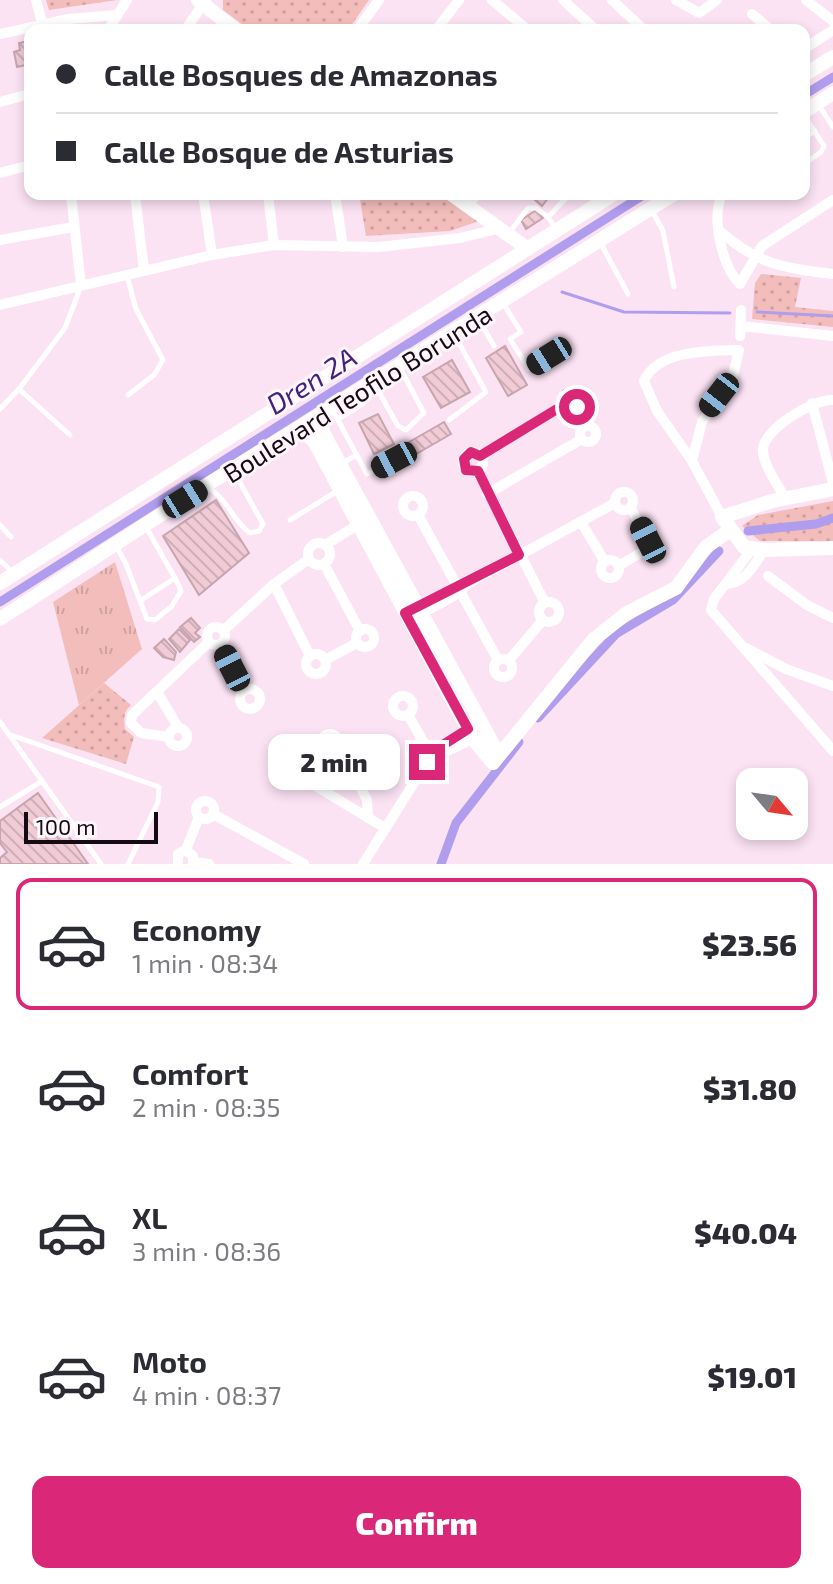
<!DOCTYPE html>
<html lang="en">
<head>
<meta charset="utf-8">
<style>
	body { margin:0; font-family:"Exo 2",sans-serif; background:#f2f2f3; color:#2b2b33; height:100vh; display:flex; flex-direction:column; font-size:30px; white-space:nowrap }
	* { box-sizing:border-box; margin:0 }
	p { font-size:26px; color:#7c7c81 }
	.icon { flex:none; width:44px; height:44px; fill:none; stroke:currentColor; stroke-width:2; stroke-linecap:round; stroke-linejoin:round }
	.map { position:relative; height:864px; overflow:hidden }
	.drawer { display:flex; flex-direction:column; background:#fff; flex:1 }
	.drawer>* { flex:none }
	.guide { position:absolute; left:24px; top:24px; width:786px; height:176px; border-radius:16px; box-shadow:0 4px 12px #0003; display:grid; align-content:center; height:176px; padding:0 32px; background:#fff }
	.needle { width:52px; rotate:119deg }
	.buttons { position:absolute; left:736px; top:768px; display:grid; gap:16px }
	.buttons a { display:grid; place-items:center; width:72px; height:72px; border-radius:16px; background:#fff; box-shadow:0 4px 12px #0003; font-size:40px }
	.scale { position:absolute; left:24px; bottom:20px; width:134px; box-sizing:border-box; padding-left:8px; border:4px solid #150b12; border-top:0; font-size:22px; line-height:28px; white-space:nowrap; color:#150b12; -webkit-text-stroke:6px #fdf6fb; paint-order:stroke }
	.end { position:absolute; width:36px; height:36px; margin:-18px; border:10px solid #db2777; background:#fff; box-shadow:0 0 0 4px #fff }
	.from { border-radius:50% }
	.bubble { position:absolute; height:56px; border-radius:16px; background:#fff; box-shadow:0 4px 12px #0003; font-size:26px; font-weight:800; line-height:56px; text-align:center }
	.car { position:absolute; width:24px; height:48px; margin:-24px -12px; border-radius:10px; box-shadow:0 0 6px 2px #0007; background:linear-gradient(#222 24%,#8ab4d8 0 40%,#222 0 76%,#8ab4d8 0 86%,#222 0) }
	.guide b { display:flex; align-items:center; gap:28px; height:76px; font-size:30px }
	.guide b+b { border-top:2px solid #e1e1e2 }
	.guide i { width:20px; height:20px; background:#2b2b33 }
	ul { padding:14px 0 0; list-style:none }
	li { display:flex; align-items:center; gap:24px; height:132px; margin:0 16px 12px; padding:0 16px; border:4px solid transparent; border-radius:16px }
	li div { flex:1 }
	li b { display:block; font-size:30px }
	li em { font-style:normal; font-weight:800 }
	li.current { border-color:#db2777 }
	li>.icon { width:72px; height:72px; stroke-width:1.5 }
	.primary-button { display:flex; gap:16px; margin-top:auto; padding:16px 32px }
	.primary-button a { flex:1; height:92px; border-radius:16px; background:#db2777; color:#fff; font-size:32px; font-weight:800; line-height:92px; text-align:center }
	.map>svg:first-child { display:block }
	.grass { fill:url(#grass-tufts) }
	.park { fill:url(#park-dots) }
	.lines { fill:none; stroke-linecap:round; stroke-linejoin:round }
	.stream { stroke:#b09dee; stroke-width:3 }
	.canal { stroke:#b09dee; stroke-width:9 }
	.building { fill:url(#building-back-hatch); stroke:#c7a5af; stroke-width:2 }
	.lane { stroke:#fff; stroke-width:5 }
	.street { stroke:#fff; stroke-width:10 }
	.secondary { stroke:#fff; stroke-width:14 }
	.route { stroke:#db2777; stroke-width:10 }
	.labels { text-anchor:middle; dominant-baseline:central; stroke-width:6; stroke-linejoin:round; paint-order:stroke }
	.street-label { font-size:26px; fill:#150b12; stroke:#fdf6fb }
	.water-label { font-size:28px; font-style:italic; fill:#43227e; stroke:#fdf6fb }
</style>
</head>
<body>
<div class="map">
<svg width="833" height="864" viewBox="0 0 833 864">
	<defs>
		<pattern id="grass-tufts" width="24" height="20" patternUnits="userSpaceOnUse" patternTransform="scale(2)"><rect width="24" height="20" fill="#f3bdbb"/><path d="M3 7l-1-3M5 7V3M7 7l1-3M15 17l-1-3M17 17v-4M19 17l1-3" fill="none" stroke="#cfa1a0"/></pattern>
		<pattern id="park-dots" width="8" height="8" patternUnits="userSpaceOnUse" patternTransform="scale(2)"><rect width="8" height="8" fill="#f3bdbb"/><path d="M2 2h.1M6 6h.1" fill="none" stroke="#cfa1a0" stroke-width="1.8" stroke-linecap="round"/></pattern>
		<pattern id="building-back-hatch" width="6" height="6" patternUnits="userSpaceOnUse" patternTransform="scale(2)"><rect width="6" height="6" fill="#f1ccd7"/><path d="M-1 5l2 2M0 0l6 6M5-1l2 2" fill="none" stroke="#ceaeb8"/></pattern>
	</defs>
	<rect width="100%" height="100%" fill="#fce3f4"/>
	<path class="grass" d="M115,562L142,649L79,705L53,602Z"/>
	<g class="park">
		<path d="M46,0H117L49,10Z"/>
		<path d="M223,0H369L348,30H250L223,10Z"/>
		<path d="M359,194H444L482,220L450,231L366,236Z"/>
		<path d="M761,274L801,278L795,307L833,311V327L752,319L755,283Z"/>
		<path d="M833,501V542L822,545L817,541H760L742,526L758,515Z"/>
		<path d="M104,683L131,705C123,712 124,719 125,729L134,737L126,764L42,738Z"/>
	</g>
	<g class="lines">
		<g class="stream">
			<path d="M562,292L624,312L730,313"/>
			<path d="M757,312L833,316"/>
		</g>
		<g class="canal">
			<path d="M804,95L833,77"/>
			<path d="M748,531L816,524L833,518"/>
			<path d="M0,602L645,194"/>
			<path d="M538,718L616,634L673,600L719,551"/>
			<path d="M441,864L456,823L519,742"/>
		</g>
	</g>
	<g class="building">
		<path d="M29,41L30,64L17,67L14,52L20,50L19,43Z"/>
		<path d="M528,194H551L542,206Z"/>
		<path d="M538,209L543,218L526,229L521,220Z"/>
		<path d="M505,346L527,385L508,396L486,358Z"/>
		<path d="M452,360L470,392L441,408L423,377Z"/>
		<path d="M378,414L394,444L374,454L359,423Z"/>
		<path d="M444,422L451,434L404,461L397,449Z"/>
		<path d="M216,500L249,553L199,595L163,536Z"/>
		<path d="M191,618L200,628L195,633L200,637L194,642L180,627Z"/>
		<path d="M179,629L190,640L180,652L169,639Z"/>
		<path d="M164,639L176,652L174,660L163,657L154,648Z"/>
		<path d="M38,793L88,864H0V858L7,852L0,843V821Z"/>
	</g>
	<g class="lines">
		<g class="lane">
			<path d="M818,104L833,127"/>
			<path d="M804,115L824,146L821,152L804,164"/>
			<path d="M804,138L815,131"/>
			<path d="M651,209L663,231L674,287"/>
			<path d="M556,229L548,217L570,194"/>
			<path d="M509,233L528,208H536L548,217"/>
			<path d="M600,242L628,294"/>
			<path d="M127,276L136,309L163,360L154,375L128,395"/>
			<path d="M503,303L521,332L510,339L529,369L549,356"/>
			<path d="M478,318L494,346"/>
			<path d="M374,383L398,426L406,430L424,413L399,366"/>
			<path d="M0,409L19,389"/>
			<path d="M332,409L367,474L394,460"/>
			<path d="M338,419L363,404"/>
			<path d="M449,420L486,392L454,334"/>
			<path d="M70,435L19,389L65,328L81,286"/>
			<path d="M340,464L357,455"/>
			<path d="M206,487C227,497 232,520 250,533L259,531L263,524L233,470"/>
			<path d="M290,520L339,490"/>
			<path d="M0,525L11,537"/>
			<path d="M146,527L175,578"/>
			<path d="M116,546L126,564L147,619L155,620L172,606L181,591L175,578L140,601"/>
			<path d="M0,560L13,573"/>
			<path d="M0,722L42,781"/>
			<path d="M11,735L159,787L158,802L128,864"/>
			<path d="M0,807L42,781L101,864"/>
		</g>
		<g class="street">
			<path d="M36,0L42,23"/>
			<path d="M492,0L528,30"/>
			<path d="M563,0L596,30"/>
			<path d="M612,0L644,30"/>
			<path d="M676,0L699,13L717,0"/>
			<path d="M806,0L833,21"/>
			<path d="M752,14L771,30"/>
			<path d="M108,30L127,0"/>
			<path d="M185,30L206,0"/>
			<path d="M357,30L379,0"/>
			<path d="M436,30L459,0"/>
			<path d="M0,34L68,19L117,15"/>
			<path d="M804,49L833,30"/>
			<path d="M0,102L30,94"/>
			<path d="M0,173L30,165"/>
			<path d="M71,194L81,285"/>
			<path d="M135,194L144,271"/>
			<path d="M203,194L212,255"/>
			<path d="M268,194L274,245"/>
			<path d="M335,194L343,247"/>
			<path d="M721,197C712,220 722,267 740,284L762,246L833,200"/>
			<path d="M467,207L477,194"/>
			<path d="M721,232C759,265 784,268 833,274"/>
			<path d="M0,240L73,227"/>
			<path d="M0,305L212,255L274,245L379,247L460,238L497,229"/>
			<path d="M741,326L833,336"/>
			<path d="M740,336L741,310"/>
			<circle cx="570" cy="402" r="9"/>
			<path d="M812,403L833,483"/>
			<circle cx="588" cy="434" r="8"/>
			<circle cx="473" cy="462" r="10"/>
			<path d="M480,456L562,406"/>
			<path d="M692,461L702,422L733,375L739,350C711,351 658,349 644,381L657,411L692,461L722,517"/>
			<path d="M478,471L545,603"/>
			<circle cx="624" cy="501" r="9"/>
			<path d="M487,494L582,439"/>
			<circle cx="413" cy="506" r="10"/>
			<path d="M785,498C778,485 763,465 763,450C762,430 815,398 833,400"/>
			<path d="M418,515L498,660"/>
			<path d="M581,522L605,562"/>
			<circle cx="319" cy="554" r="11"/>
			<path d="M325,545L364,521"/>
			<path d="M752,549L714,599L711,610L833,751"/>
			<circle cx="610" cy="569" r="9"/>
			<path d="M324,564L360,631"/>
			<path d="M618,566L649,548L631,507"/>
			<path d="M768,576L807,605L833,618"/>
			<path d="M274,584L310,656"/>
			<path d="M726,584C746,583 754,565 764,550"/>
			<circle cx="549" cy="612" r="10"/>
			<path d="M414,608L461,585"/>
			<path d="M416,617L459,593L467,584L615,503"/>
			<circle cx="216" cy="636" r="9"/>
			<circle cx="365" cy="638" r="9"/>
			<path d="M224,630L274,584L309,559"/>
			<path d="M220,644L244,691"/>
			<path d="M746,648L786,669L833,686"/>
			<circle cx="316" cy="664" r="10"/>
			<circle cx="503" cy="668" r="9"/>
			<path d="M325,660L357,643"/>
			<path d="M509,660L543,620"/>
			<circle cx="250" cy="699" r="10"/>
			<path d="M157,692L178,727"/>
			<circle cx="403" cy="706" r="10"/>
			<path d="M408,715L428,750"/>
			<circle cx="178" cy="737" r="9"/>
			<circle cx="330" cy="743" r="9"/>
			<path d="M169,737L141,733L131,723L132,715L209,642"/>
			<path d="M338,745L367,800L368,818"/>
			<circle cx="431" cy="756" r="7"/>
			<path d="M435,750L474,726"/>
			<path d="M439,755L477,737"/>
			<circle cx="284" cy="766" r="10"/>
			<path d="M291,759L322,747"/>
			<path d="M291,771L385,828"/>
			<circle cx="205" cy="810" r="9"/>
			<path d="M213,814L304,864"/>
			<path d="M186,850L199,817"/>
			<path d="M194,862L209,864"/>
			<path d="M178,864V854L186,850L193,856V864"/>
			<path d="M363,864L427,762"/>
		</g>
		<g class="secondary">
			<path d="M198,0L236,30"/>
			<path d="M804,75L833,57"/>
			<path d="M804,112L833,93"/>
			<path d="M451,194L528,249"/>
			<path d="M320,415L323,432L340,464L499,755"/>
			<path d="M300,428L314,441L473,739L493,763L594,639L627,613L676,588L706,547L730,530"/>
			<path d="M833,489L772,501L722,517L744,547L764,550L833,548"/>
			<path d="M0,583L614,194"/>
			<path d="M0,619L205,486L674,194"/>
		</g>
	</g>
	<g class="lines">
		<path class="route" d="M427,762L426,751L435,750L468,729L405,613L519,555L478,471L466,470L464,459L471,452L480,456L562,406L566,394L576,396L577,407"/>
	</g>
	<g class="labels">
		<g class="street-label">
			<text transform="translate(357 393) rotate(-32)">Boulevard Teofilo Borunda</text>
		</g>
		<g class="water-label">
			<text transform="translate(311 380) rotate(-32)">Dren 2A</text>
		</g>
	</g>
</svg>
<div class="buttons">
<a><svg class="needle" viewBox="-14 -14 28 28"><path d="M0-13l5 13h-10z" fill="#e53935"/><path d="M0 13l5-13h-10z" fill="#7c7c81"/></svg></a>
</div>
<div class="scale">100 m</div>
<i class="end from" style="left:577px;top:407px"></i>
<i class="end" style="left:427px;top:762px"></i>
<div class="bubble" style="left:268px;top:734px;width:132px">2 min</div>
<i class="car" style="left:549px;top:356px;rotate:238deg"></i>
<i class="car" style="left:719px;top:395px;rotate:218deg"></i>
<i class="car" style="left:394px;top:460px;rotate:242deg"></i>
<i class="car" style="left:185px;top:499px;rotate:58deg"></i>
<i class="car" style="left:648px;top:540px;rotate:333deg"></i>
<i class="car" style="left:232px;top:668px;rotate:333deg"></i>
<div class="guide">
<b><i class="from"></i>Calle Bosques de Amazonas</b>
<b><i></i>Calle Bosque de Asturias</b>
</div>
</div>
<section class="drawer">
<ul>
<li class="current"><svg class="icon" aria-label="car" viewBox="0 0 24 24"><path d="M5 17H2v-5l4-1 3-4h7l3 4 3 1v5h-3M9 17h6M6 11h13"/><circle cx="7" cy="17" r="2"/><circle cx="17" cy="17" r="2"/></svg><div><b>Economy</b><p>1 min · 08:34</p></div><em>$23.56</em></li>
<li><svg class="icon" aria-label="car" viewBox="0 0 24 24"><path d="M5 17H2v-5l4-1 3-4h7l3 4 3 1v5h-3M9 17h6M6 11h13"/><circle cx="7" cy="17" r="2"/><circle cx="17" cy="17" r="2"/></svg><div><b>Comfort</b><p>2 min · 08:35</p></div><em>$31.80</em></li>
<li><svg class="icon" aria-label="car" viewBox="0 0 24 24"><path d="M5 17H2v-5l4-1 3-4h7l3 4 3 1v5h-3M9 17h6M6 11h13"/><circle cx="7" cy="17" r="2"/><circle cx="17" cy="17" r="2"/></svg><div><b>XL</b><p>3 min · 08:36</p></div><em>$40.04</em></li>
<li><svg class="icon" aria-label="car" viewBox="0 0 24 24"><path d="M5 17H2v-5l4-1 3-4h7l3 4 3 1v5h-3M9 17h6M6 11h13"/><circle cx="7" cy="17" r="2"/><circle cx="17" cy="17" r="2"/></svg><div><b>Moto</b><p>4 min · 08:37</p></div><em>$19.01</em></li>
</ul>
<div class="primary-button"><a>Confirm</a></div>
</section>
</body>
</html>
